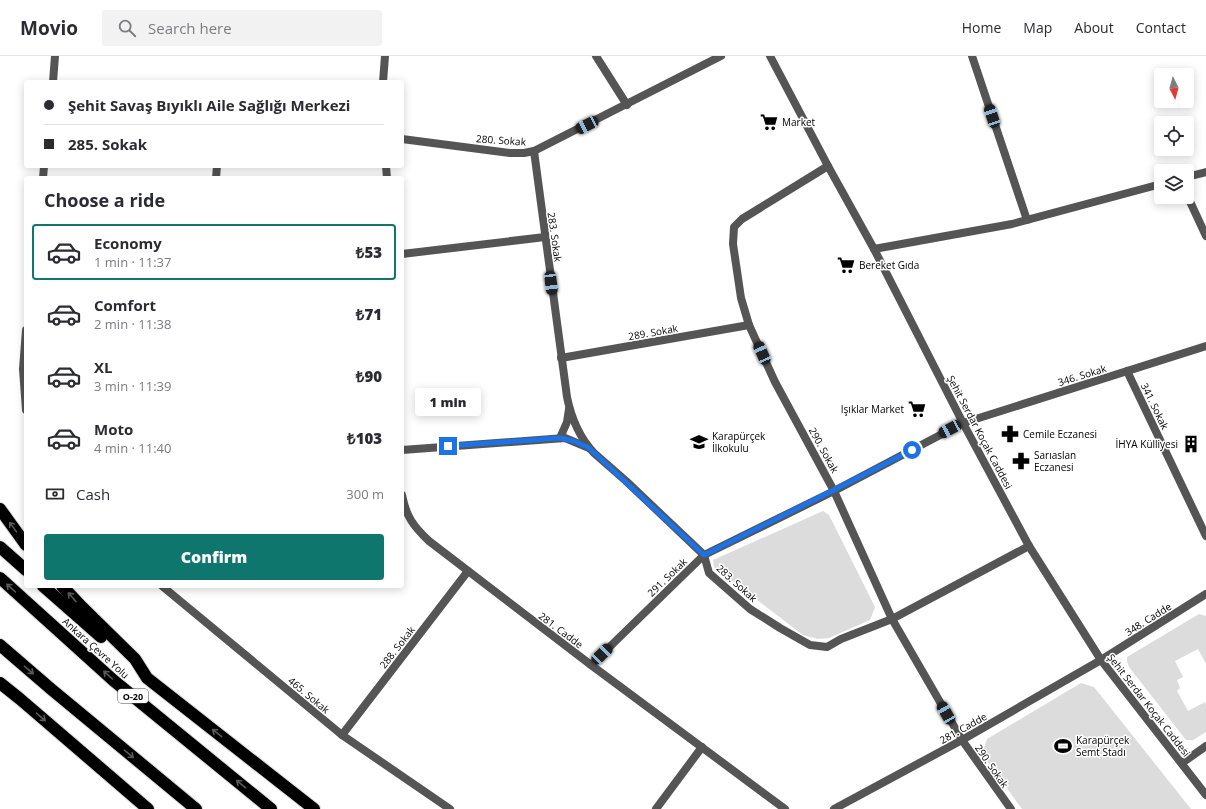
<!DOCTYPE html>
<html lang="en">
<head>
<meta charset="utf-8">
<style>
	body { margin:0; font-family:"Open Sans",sans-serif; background:#f2f2f3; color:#2b2b33; height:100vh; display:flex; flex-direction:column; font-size:15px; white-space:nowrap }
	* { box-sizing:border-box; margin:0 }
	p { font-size:13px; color:#7c7c81 }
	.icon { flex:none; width:22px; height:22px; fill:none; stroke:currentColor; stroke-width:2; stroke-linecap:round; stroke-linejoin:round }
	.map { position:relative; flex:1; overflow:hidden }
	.drawer { position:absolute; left:24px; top:120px; width:380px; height:412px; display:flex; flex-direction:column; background:#fff; border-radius:4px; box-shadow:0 2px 10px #0003 }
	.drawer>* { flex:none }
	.banner { position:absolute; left:24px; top:24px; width:380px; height:88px; border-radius:4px; box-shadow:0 2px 10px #0003; display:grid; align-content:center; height:88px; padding:0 20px; background:#fff }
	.needle { width:26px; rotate:174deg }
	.fabs { position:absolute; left:1154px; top:12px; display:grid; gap:8px }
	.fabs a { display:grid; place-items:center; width:40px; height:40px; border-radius:4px; background:#fff; box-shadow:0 2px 10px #0003; font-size:20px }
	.end { position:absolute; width:18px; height:18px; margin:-9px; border:5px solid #1a73e8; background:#fff; box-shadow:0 0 0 2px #fff }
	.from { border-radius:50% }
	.bubble { position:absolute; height:28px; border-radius:4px; background:#fff; box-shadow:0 2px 10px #0003; font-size:13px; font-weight:800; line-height:28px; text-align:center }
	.car { position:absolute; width:12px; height:24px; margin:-12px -6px; border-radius:5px; box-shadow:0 0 3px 1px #0007; background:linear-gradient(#222 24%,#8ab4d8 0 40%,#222 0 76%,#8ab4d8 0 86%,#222 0) }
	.banner b { display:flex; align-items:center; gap:14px; height:38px; font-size:15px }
	.banner b+b { border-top:1px solid #e1e1e2 }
	.banner i { width:10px; height:10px; background:#2b2b33 }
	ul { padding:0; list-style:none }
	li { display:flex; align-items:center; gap:12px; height:56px; margin:0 8px 6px; padding:0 12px; border:2px solid transparent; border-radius:4px }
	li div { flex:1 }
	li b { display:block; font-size:15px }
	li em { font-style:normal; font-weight:800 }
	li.selected { border-color:#0f766e }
	li>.icon { width:36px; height:36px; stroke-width:1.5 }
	h2 { padding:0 20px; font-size:18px; line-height:48px }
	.pay { display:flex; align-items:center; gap:10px; height:44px; padding:0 20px; font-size:15px }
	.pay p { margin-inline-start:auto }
	.action { display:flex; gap:8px; margin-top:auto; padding:8px 20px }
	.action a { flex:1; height:46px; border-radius:4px; background:#0f766e; color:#fff; font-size:16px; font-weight:800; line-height:46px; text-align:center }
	header { display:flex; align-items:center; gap:24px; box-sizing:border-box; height:56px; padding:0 20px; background:#fff; border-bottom:1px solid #e1e1e2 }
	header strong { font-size:19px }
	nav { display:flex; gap:22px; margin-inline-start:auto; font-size:14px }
	.search { width:280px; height:36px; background:#f2f2f3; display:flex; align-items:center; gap:10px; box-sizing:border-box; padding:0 14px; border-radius:4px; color:#7c7c81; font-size:15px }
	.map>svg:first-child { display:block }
	.green { fill:#dcdcdc }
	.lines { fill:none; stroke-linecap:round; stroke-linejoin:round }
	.motorway-casing { stroke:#dbdbdb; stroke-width:14 }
	.minor { stroke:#555; stroke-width:8 }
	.tertiary { stroke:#555; stroke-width:8 }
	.motorway { stroke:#000; stroke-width:12 }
	.oneway { stroke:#595959 }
	.route { stroke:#1a73e8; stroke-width:5 }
	.labels { text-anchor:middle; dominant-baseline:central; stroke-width:3; stroke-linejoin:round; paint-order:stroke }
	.shield { fill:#fff; stroke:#4c4c4c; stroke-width:1 }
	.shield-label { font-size:9px; font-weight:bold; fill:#000 }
	.poi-label { font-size:10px; fill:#000; stroke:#fff; text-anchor:start }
	.street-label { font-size:10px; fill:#000; stroke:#fff }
</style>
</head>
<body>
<header>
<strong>Movio</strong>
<div class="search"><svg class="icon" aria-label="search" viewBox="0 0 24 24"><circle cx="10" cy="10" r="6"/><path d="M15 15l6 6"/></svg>Search here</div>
<nav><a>Home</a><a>Map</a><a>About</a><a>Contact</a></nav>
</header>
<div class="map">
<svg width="1206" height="753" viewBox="0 0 1206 753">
	<rect width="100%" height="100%" fill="#fff"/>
	<g class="green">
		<path d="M823,455L829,459L875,551L870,564L829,582L818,583L803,579L714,511L713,504Z"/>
		<path d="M1199,558L1206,560V608L1198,593L1175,605L1183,621L1177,624L1180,632L1177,635L1188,655L1205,646L1206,649V676L1193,684H1186L1129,611L1127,605V601Z"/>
		<path d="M1081,627L1094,631L1191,753H1022L982,698L987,683Z"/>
	</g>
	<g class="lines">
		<g class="motorway-casing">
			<g id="motorway">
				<path d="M0,453L26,489"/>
				<path d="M0,491L26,514"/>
				<path d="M0,522L113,624L271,753"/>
				<path d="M43,530L101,581"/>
				<path d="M62,530L80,549L135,603L147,622L314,753"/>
				<path d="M0,589L51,633L196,753"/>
				<path d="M0,627L20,643L148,753"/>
			</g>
		</g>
		<g class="minor">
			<path d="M596,0L627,49"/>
			<path d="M972,0L1027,164"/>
			<path d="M53,26L55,0"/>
			<path d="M402,83L510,97H524L534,95L721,0"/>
			<path d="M534,95L567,341C571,361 580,382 594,397L626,425L704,499L709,517L750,553L780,572L810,589L827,591L841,583L892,563L1029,490"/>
			<path d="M828,110L742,163L734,171L733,188L741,242L749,269L775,326L834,435L892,563L962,684L1011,753"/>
			<path d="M43,122L44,110"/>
			<path d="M216,122L217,110"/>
			<path d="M1187,139L1206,180"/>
			<path d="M402,198L545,181"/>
			<path d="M26,274L23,313L26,354"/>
			<path d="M561,302L749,269"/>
			<path d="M1127,315L1206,480"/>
			<path d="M560,382L567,366L569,353"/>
			<path d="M402,394L565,382L589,392"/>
			<path d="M162,530L342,679L450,753"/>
			<path d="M591,609L704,499L834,435L963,367L1206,290"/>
			<path d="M342,679L468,515"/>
			<path d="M1182,707L1206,690"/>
			<path d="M656,753L702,691"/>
		</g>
		<g class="tertiary">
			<path d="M770,0L828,110L874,193L963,367L1029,490L1101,604L1206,739"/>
			<path d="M383,26L385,0"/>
			<path d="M386,110L387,122"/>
			<path d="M1187,121L1206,116"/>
			<path d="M874,193L1012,168L1161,128"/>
			<path d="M402,439C406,460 413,470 429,485L591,609L785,753"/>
			<path d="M834,753L962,684L1101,604L1206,538"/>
		</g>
		<use href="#motorway" class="motorway"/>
	</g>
	<defs><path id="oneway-shaft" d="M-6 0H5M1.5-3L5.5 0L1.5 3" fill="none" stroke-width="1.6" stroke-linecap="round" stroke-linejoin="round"/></defs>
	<g class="oneway">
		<use href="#oneway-shaft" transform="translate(13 471) rotate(-126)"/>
		<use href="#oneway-shaft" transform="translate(11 532) rotate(-138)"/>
		<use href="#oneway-shaft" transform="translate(72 541) rotate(-131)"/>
		<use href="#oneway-shaft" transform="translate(29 614) rotate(41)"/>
		<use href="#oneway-shaft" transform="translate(108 619) rotate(-138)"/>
		<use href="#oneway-shaft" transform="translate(41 661) rotate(41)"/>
		<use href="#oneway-shaft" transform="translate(217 677) rotate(-142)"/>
		<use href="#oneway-shaft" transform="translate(129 698) rotate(40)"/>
		<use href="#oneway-shaft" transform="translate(241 728) rotate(-141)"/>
	</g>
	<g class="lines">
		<path class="route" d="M448,390L560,382L574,385L589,392L704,499L834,434L912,394"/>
	</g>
	<defs>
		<g id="supermarket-bare" transform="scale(1.38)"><path d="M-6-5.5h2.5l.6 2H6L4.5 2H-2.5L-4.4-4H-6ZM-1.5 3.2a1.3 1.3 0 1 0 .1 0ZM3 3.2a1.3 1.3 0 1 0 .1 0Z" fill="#000" stroke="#fff" stroke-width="2.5" paint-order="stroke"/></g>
		<g id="pharmacy-bare" transform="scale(1.38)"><path d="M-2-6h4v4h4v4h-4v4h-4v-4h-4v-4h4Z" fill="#000" stroke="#fff" stroke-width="2.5" paint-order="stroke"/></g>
		<g id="school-bare" transform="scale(1.38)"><path d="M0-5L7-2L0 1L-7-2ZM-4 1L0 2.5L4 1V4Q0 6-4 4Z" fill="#000" stroke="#fff" stroke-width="2.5" paint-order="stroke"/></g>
		<g id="building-bare" transform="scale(1.38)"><path d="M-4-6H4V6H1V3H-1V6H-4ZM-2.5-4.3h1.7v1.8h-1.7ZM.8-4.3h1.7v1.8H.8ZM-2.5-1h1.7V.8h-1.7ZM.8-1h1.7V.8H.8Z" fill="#000" stroke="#fff" stroke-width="2.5" paint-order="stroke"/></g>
		<g id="stadium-bare" transform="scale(1.38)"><path d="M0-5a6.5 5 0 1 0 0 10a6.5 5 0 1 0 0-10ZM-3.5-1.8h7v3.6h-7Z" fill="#000" stroke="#fff" stroke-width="2.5" paint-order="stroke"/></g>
	</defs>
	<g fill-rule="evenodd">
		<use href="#supermarket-bare" x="769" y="66"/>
		<use href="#supermarket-bare" x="846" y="209"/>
		<use href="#supermarket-bare" x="917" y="353"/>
		<use href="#pharmacy-bare" x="1010" y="378"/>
		<use href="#school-bare" x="699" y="386"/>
		<use href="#building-bare" x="1191" y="388"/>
		<use href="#pharmacy-bare" x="1021" y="405"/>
		<use href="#stadium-bare" x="1063" y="690"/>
	</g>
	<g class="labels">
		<rect class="shield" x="118" y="633" width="30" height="14" rx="3"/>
		<g class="shield-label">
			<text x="133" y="640">O-20</text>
		</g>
		<g class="poi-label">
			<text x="782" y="66">Market</text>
			<text x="859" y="209">Bereket Gıda</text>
			<text x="904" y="353" text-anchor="end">Işıklar Market</text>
			<text x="1023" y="378">Cemile Eczanesi</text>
			<text x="712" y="380">Karapürçek<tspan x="712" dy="12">İlkokulu</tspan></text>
			<text x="1178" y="388" text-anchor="end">İHYA Külliyesi</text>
			<text x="1034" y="399">Sarıaslan<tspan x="1034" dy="12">Eczanesi</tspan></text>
			<text x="1076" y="684">Karapürçek<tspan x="1076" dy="12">Semt Stadı</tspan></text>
		</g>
		<g class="street-label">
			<text transform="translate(501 84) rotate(4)">280. Sokak</text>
			<text transform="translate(555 181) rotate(82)">283. Sokak</text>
			<text transform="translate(653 276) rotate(-10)">289. Sokak</text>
			<text transform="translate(1082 319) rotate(-17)">346. Sokak</text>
			<text transform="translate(1155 350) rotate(64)">341. Sokak</text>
			<text transform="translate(980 376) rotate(62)">Şehit Serdar Koçak Caddesi</text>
			<text transform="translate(824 394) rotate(61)">290. Sokak</text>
			<text transform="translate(667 521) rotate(-44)">291. Sokak</text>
			<text transform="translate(737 527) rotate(42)">283. Sokak</text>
			<text transform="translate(1148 563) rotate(-32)">348. Cadde</text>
			<text transform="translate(561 574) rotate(37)">281. Cadde</text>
			<text transform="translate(397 591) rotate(-52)">288. Sokak</text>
			<text transform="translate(96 592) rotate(42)">Ankara Çevre Yolu</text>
			<text transform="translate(309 639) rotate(40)">465. Sokak</text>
			<text transform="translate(1149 649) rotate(52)">Şehit Serdar Koçak Caddesi</text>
			<text transform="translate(963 672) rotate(-29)">281. Cadde</text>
			<text transform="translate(992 710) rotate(55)">290. Sokak</text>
		</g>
	</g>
</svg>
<div class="fabs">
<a><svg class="needle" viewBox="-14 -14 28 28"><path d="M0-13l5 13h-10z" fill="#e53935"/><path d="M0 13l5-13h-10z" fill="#7c7c81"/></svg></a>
<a><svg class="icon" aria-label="locate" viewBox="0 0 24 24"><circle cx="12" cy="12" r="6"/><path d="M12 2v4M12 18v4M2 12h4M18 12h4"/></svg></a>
<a><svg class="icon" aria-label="layers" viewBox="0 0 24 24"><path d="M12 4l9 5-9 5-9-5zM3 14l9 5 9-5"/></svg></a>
</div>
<i class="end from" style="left:912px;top:394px"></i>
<i class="end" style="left:448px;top:390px"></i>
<div class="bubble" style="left:415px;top:332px;width:66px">1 min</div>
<i class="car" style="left:992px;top:60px;rotate:342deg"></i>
<i class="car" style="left:587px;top:69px;rotate:243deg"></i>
<i class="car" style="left:551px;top:227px;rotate:173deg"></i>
<i class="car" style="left:762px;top:297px;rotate:336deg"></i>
<i class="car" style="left:950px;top:373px;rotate:242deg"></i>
<i class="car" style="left:602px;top:598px;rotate:46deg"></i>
<i class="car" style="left:946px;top:657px;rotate:330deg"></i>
<div class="banner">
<b><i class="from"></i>Şehit Savaş Bıyıklı Aile Sağlığı Merkezi</b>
<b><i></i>285. Sokak</b>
</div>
<section class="drawer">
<h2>Choose a ride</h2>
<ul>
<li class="selected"><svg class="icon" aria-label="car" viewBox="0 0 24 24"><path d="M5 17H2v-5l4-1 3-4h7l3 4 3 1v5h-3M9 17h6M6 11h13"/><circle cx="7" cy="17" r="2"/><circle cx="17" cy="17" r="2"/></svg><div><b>Economy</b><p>1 min · 11:37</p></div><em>₺53</em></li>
<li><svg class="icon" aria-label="car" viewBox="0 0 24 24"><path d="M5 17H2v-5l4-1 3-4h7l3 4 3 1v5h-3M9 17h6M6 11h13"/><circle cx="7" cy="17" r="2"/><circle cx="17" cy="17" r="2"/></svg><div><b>Comfort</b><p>2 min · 11:38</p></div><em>₺71</em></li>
<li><svg class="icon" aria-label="car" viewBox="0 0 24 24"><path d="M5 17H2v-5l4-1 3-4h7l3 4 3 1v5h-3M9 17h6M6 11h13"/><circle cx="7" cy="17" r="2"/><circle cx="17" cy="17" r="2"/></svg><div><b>XL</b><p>3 min · 11:39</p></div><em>₺90</em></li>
<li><svg class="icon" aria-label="car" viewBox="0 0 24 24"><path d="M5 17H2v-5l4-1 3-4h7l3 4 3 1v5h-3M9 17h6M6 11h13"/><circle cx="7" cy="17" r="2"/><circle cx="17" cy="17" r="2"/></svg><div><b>Moto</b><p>4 min · 11:40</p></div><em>₺103</em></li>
</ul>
<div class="pay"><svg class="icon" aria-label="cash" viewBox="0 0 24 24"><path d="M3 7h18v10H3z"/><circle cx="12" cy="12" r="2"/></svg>Cash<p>300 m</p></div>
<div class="action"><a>Confirm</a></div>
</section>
</div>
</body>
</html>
